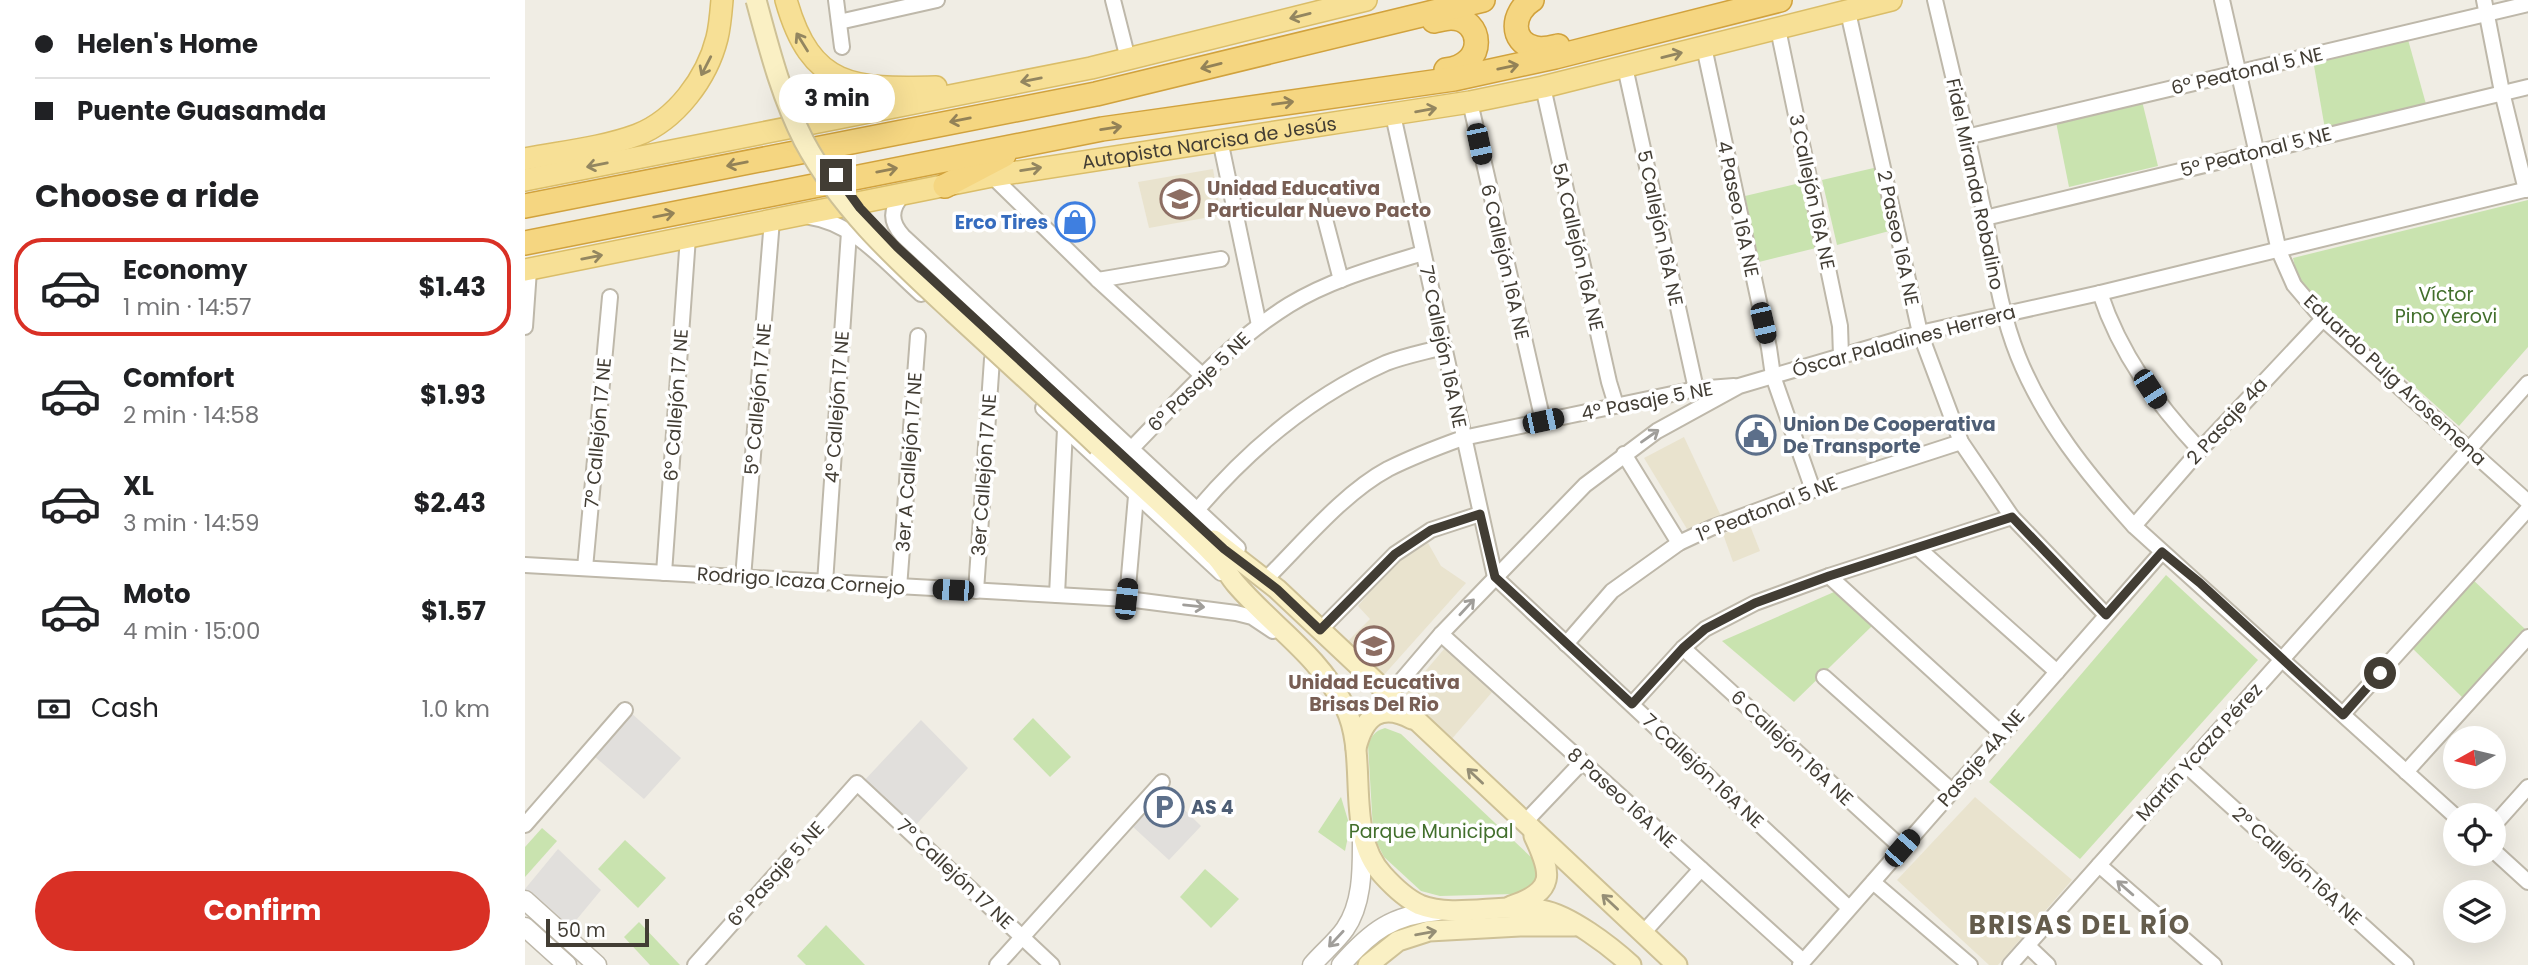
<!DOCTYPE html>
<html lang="en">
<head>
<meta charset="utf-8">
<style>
	body { margin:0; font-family:Poppins,sans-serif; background:#f6f6f6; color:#202124; height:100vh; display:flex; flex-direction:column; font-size:26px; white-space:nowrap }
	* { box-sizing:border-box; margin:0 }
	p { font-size:23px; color:#757577 }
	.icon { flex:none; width:38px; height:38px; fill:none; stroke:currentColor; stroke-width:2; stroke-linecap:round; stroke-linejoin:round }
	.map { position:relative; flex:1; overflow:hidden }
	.drawer { display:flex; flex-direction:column; background:#fff; width:525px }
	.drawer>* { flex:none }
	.guide { display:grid; align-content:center; height:154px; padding:0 35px; background:#fff }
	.needle { width:46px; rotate:262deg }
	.controls { position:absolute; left:1918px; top:726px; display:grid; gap:14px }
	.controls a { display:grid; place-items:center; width:63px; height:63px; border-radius:50%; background:#fff; box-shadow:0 7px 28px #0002; font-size:35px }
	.scale { position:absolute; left:21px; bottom:18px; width:103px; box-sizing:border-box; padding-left:7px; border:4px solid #423d34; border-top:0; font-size:19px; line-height:24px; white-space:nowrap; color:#423d34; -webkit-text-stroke:5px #fff; paint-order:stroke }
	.end { position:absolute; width:32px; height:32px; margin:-16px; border:9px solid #423d34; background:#fff; box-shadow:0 0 0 4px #fff }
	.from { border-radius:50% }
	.bubble { position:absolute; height:49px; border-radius:24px; background:#fff; box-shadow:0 7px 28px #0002; font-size:23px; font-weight:700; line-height:49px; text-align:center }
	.car { position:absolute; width:21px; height:42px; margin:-21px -10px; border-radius:9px; box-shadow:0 0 5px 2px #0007; background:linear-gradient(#222 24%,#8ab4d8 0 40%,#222 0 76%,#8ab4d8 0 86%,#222 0) }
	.guide b { display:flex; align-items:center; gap:24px; height:66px; font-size:26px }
	.guide b+b { border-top:2px solid #e0e0e0 }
	.guide i { width:18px; height:18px; background:#202124 }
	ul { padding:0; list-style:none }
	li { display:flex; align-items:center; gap:21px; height:98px; margin:0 14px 10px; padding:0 21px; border:4px solid transparent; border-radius:28px }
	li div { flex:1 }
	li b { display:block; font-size:26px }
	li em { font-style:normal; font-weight:700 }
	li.on { border-color:#d93025 }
	li>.icon { width:63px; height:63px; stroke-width:1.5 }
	h2 { padding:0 35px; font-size:32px; line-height:84px }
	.pay { display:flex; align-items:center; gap:18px; height:77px; padding:0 35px; font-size:26px }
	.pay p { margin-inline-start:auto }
	.action { display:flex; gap:14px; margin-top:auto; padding:14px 35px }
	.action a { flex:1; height:80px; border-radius:42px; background:#d93025; color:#fff; font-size:28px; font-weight:700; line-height:80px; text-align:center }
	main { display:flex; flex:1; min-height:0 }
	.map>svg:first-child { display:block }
	.education { fill:#e9e3ce }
	.green { fill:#c9e3af }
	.parking { fill:#e1dfdc }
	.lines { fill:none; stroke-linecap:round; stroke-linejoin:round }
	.minor-casing { stroke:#beb8aa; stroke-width:18 }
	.tertiary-casing { stroke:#beb8aa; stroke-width:21 }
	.secondary-casing { stroke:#cec196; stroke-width:23 }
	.primary-casing { stroke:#dabd68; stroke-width:24 }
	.trunk-casing { stroke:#d1a23d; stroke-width:26 }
	.minor { stroke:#fff; stroke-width:14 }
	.tertiary { stroke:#fff; stroke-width:18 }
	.secondary { stroke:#faf0c4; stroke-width:19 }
	.primary { stroke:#f7e096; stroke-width:21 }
	.trunk { stroke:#f5d681; stroke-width:23 }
	.secondary-bridge-casing { stroke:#cec196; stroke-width:23; stroke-linecap:butt }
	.secondary-bridge { stroke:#faf0c4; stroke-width:19 }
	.oneway { stroke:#938660 }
	.oneway2 { stroke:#938257 }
	.oneway3 { stroke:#a09e9a }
	.oneway4 { stroke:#958e75 }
	.route { stroke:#423d34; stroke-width:9 }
	.labels { text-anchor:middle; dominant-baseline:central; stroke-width:7; stroke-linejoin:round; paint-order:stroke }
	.street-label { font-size:19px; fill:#423d34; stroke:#fff }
	.education-label { font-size:19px; font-weight:bold; fill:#785e54; stroke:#fff; text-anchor:start }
	.shop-label { font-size:19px; font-weight:bold; fill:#366cbe; stroke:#fff; text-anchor:end }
	.park-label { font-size:19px; fill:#426f2c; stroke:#fff }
	.service-label { font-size:19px; font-weight:bold; fill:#4e5e75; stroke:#fff; text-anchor:start }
	.district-label { font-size:26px; font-weight:bold; letter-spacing:2px; fill:#645c4c; stroke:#fff }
</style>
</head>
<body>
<main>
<section class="drawer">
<div class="guide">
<b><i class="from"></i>Helen's Home</b>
<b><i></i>Puente Guasamda</b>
</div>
<h2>Choose a ride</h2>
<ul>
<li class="on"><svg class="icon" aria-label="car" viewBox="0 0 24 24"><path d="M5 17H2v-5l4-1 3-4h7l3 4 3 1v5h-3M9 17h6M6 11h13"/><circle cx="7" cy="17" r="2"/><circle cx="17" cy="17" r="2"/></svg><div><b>Economy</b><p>1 min · 14:57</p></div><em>$1.43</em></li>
<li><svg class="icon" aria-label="car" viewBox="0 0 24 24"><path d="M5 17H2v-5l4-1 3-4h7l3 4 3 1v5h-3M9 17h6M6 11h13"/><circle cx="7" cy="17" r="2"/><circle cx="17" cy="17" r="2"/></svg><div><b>Comfort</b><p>2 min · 14:58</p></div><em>$1.93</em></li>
<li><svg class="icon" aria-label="car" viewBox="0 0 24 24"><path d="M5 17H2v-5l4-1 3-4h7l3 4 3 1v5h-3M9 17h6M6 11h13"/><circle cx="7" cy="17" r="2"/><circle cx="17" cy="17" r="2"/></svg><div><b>XL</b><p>3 min · 14:59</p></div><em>$2.43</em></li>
<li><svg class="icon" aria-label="car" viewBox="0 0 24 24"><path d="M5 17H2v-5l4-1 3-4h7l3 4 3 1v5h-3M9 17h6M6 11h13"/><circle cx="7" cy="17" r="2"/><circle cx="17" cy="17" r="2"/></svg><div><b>Moto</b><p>4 min · 15:00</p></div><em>$1.57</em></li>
</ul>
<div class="pay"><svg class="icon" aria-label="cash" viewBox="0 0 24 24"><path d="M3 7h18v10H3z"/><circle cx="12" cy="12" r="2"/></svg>Cash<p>1.0 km</p></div>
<div class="action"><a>Confirm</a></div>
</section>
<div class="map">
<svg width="2003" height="965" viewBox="0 0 2003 965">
	<rect width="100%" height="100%" fill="#f0ede4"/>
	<g class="education">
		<path d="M688,169L696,215L624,228L613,182Z"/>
		<path d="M1159,437L1196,516L1165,529H1162L1119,458Z"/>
		<path d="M1224,523L1235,551L1208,562L1198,534Z"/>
		<path d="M903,543L916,566L941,583L857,677L823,641L845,619L833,606L868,565Z"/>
		<path d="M920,648L968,691L925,741L879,696Z"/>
		<path d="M1450,797L1547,880L1473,965H1464L1372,880Z"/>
	</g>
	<g class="green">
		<path d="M1882,36L1901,104L1800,129L1788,60Z"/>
		<path d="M1617,101L1633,166L1544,187L1531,122Z"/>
		<path d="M1353,167L1368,230L1312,245L1297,180Z"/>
		<path d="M1275,183L1291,248L1234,262L1220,196Z"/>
		<path d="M2003,200V347L1934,426L1774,284L1768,258Z"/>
		<path d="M1641,575L1733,660L1555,859L1464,782Z"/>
		<path d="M1946,578L2000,629L1938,698L1884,645Z"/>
		<path d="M1309,592L1347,626L1269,702L1197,641Z"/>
		<path d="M508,718L546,757L525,777L488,739Z"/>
		<path d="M860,728L876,734L1008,859C1016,878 1009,890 989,894L915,896L896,891L859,857L850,839L848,830L843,745C847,735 850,731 860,728Z"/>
		<path d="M816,797L825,827L820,851L793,832Z"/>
		<path d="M17,828L32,841L0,877V847Z"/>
		<path d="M100,840L141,878L113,908L73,869Z"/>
		<path d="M680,869L714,899L686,928L655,897Z"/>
		<path d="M114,922L155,965H125L99,937Z"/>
		<path d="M301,925L340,965H281L272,956Z"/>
	</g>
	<g class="parking">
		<path d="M105,712L156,758L119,799L69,756Z"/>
		<path d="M396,720L443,768L387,829L337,783Z"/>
		<path d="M638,789L676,826L644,860L606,825Z"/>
		<path d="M33,849L76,890L43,930L0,889Z"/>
	</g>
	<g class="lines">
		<g class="minor-casing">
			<g id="minor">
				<path d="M311,0L317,47"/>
				<path d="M588,0L603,59"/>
				<path d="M1410,0C1427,72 1445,145 1460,217C1469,265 1475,311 1493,356C1519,421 1563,475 1609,526L1930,816"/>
				<path d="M1697,0L1754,251L1769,285L1798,319L2003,502"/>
				<path d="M1959,0L1977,92L2001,190"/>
				<path d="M1323,12L1395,333L1436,442L1487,517L1581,615"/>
				<path d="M314,22L412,0"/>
				<path d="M1253,29L1315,326L1316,356"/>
				<path d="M1179,47L1244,348L1248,376L1288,490"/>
				<path d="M1100,67L1171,389"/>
				<path d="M1018,87L1084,382L1091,405"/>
				<path d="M945,102L1018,421"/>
				<path d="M868,115L970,577L1324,908"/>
				<path d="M1441,137L2003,4"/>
				<path d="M695,140L734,325"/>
				<path d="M467,176L573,280L678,376"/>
				<path d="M378,195C365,209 365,222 378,236L713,548"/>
				<path d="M795,200L816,280"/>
				<path d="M285,217C330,223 364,266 396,294"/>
				<path d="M1460,218L2003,87"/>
				<path d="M573,280L696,259"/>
				<path d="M1575,293C1595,354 1632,404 1675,450"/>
				<path d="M0,327L4,270"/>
				<path d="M518,408L696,573"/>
				<path d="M606,449C656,398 703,343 764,305C805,280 852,267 898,253"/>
				<path d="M1099,454L1154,543"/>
				<path d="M672,510C724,449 787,396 861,363C879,356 900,352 918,347"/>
				<path d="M1609,526L1675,450L1798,319"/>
				<path d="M1393,548L1532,672"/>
				<path d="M0,565L602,599L711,613L727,617L748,631"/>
				<path d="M60,568L85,297"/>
				<path d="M139,573L163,237"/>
				<path d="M745,575C779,541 820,492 863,469C887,457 913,447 938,438L1171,389L1209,386"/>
				<path d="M1304,576L1477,734"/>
				<path d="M218,578L247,220"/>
				<path d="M300,583L324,232"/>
				<path d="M374,588L393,336"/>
				<path d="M451,591L467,359"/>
				<path d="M532,595L540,429"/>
				<path d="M602,599L611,496"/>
				<path d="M795,630L870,554L906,530L955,514"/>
				<path d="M916,634L1278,961"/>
				<path d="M1041,644L1087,591L1154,543L1186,528L1288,490L1436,442"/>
				<path d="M1158,648L1377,848"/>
				<path d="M1299,677L1427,791"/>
				<path d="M864,695L916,634L1060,485L1132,431L1214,386L1395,333L1575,293L2003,189"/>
				<path d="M1107,704L1158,648L1180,629L1230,603L1304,576L1487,517"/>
				<path d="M1818,714L2003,509"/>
				<path d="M1662,766L1881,965"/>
				<path d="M1881,772L2003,637"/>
				<path d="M1000,822L1057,762"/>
				<path d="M0,825L100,710"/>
				<path d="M1969,825L2003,787"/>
				<path d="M1969,851L2003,882"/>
				<path d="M1574,865L1689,965"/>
				<path d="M1348,882L1445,965"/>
				<path d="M1118,933L1176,869"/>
				<path d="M1503,946L1523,965"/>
				<path d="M170,965L332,783L527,965"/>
				<path d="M472,965L637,782"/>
				<path d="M1275,965L1637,552"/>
				<path d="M1485,965L2003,383"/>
			</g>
		</g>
		<g class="tertiary-casing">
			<g id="tertiary">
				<path d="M0,900L72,965"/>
				<path d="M0,927L42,965"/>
				<path d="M787,965C797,953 811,942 820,929C838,903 837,868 837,839"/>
				<path d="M816,965C846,931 867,915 913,911"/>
			</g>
		</g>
		<g class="secondary-casing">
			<g id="secondary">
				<path d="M573,446C612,482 652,517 689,555C698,563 703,575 711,584C749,628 792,653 820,707C845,757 818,832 858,875C868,886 882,899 895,905C931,919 978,902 1017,910C1045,915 1085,946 1106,965"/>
				<path d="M689,540L752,589L1152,965"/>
				<path d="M831,748C839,717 855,702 887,719"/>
				<path d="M986,906C1031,891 1027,874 1009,836"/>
				<path d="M843,965L873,941L904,931L995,926H1049"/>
			</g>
		</g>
		<g class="primary-casing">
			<g id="primary">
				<path d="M261,0C286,89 329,89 411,87"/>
				<path d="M0,159C36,152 77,148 112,135C151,120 182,78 192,38C195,26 196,12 197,0"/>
				<path d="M0,180L566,68L841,0"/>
				<path id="s1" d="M0,270L467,176L945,102L1018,87L1366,0"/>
			</g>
		</g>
		<g class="trunk-casing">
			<g id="trunk">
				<path d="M1007,0C987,12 984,42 1010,48C1018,50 1025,48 1033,46"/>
				<path d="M909,21C914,20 921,18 926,18C958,18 963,65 921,70"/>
				<path d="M420,186L479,155"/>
				<path d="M0,206L571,94L958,0"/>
				<path d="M0,243L577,129L929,79L1030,57L1255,0"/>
			</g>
		</g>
		<use href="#minor" class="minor"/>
		<use href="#tertiary" class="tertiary"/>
		<use href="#secondary" class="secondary"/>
		<use href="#primary" class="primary"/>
		<use href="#trunk" class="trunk"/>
		<g class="secondary-bridge-casing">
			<path id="secondary-bridge" d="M231,0C244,48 256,96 279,141C316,210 372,260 428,312C477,357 525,401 573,446"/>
		</g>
		<use href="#secondary-bridge" class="secondary-bridge"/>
	</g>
	<defs><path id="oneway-shaft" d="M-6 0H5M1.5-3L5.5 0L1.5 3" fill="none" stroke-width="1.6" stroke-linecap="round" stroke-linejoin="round" transform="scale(1.75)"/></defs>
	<g class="oneway">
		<use href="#oneway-shaft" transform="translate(775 16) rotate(166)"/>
		<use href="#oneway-shaft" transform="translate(277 42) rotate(-122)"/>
		<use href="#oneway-shaft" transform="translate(1147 55) rotate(-14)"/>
		<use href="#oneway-shaft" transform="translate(181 66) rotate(117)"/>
		<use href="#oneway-shaft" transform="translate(506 80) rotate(169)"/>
		<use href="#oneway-shaft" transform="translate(901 110) rotate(-10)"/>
		<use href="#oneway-shaft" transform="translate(72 165) rotate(169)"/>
		<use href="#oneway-shaft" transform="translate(506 169) rotate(-9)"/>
		<use href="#oneway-shaft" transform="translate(67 257) rotate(-11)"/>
	</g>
	<g class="oneway2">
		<use href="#oneway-shaft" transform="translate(686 66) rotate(166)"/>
		<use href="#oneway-shaft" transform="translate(983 67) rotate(-12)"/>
		<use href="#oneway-shaft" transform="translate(758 103) rotate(-8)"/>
		<use href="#oneway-shaft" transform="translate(435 120) rotate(169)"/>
		<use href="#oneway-shaft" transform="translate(586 128) rotate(-9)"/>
		<use href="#oneway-shaft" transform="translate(212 164) rotate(169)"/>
		<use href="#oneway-shaft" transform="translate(362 170) rotate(-11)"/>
		<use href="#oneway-shaft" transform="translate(139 215) rotate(-11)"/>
	</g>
	<g class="oneway3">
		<use href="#oneway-shaft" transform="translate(1125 436) rotate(-35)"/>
		<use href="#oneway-shaft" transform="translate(669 606) rotate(6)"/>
		<use href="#oneway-shaft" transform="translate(942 607) rotate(-47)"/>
		<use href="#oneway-shaft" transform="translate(1600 888) rotate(-139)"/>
		<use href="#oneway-shaft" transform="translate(811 939) rotate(133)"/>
	</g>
	<g class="oneway4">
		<use href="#oneway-shaft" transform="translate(950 776) rotate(-137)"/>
		<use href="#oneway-shaft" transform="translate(1085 902) rotate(-137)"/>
		<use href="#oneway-shaft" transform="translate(901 933) rotate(-10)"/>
	</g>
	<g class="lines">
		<path class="route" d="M311,175L335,208L372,247L699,549L752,589L795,630L870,554L906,530L955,514L970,577L1107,704L1158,648L1180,629L1230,603L1304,576L1487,517L1581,615L1637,552L1675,583L1818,715L1855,673"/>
	</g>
	<defs>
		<g id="school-ring" transform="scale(2.0125)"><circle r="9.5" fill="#fff" stroke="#8d6e63" stroke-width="1.5"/><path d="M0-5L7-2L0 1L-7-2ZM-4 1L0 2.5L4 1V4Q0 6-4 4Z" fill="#8d6e63"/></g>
		<g id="shop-ring" transform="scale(2.0125)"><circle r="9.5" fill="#fff" stroke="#3f7fe0" stroke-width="1.5"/><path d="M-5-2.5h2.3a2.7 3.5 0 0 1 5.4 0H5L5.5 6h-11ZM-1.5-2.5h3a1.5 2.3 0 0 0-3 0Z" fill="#3f7fe0"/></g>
		<g id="civic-ring" transform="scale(2.0125)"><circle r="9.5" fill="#fff" stroke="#5c6f8a" stroke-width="1.5"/><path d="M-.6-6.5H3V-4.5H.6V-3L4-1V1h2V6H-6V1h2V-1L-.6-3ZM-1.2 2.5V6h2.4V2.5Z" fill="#5c6f8a"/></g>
		<g id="parking-ring" transform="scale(2.0125)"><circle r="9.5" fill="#fff" stroke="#5c6f8a" stroke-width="1.5"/><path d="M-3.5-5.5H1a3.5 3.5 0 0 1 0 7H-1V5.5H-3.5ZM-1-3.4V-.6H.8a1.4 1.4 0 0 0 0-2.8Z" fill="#5c6f8a"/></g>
	</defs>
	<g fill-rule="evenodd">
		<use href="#school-ring" x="655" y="199"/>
		<use href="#shop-ring" x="550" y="222"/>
		<use href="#civic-ring" x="1231" y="435"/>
		<use href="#school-ring" x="849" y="646"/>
		<use href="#parking-ring" x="639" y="807"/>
	</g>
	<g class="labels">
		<g class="street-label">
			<text transform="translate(1722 71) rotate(-13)">6º Peatonal 5 NE</text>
			<text stroke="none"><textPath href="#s1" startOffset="696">Autopista Narcisa de Jesús</textPath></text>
			<text transform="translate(1731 152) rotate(-14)">5º Peatonal 5 NE</text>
			<text transform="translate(1450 184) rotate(78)">Fidel Miranda Robalino</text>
			<text transform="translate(1287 192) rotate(78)">3 Callejón 16A NE</text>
			<text transform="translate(1213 209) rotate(78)">4 Paseo 16A NE</text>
			<text transform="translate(1135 228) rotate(78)">5 Callejón 16A NE</text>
			<text transform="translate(1373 238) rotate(78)">2 Paseo 16A NE</text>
			<text transform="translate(1053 247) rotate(77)">5A Callejón 16A NE</text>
			<text transform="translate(980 262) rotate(77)">6 Callejón 16A NE</text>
			<text transform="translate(1379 341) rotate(-15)">Óscar Paladines Herrera</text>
			<text transform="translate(918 347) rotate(78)">7º Callejón 16A NE</text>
			<text transform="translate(1870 380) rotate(43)">Eduardo Puig Arosemena</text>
			<text transform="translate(674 382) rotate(-44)">6º Pasaje 5 NE</text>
			<text transform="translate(233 399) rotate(-85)">5º Callejón 17 NE</text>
			<text transform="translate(1122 401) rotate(-11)">4º Pasaje 5 NE</text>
			<text transform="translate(151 405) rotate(-86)">6º Callejón 17 NE</text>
			<text transform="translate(312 407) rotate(-86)">4º Callejón 17 NE</text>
			<text transform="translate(1702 421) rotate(-48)">2 Pasaje 4a</text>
			<text transform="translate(73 433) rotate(-85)">7º Callejón 17 NE</text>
			<text transform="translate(384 462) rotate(-86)">3er A Callejón 17 NE</text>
			<text transform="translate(459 475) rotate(-86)">3er Callejón 17 NE</text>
			<text transform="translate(1242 509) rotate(-21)">1º Peatonal 5 NE</text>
			<text transform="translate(276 581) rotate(4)">Rodrigo Icaza Cornejo</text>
			<text transform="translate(1267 748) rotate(43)">6 Callejón 16A NE</text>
			<text transform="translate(1674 752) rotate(-48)">Martín Ycaza Pérez</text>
			<text transform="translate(1456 758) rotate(-49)">Pasaje 4A NE</text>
			<text transform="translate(1178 771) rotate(43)">7 Callejón 16A NE</text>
			<text transform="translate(1097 798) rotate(42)">8 Paseo 16A NE</text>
			<text transform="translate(1772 866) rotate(42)">2° Callejón 16A NE</text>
			<text transform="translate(251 874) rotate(-48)">6º Pasaje 5 NE</text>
			<text transform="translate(430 874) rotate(43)">7º Callejón 17 NE</text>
		</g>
		<g class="education-label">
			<text x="682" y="188">Unidad Educativa<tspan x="682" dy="22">Particular Nuevo Pacto</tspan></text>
			<text x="849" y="682" text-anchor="middle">Unidad Ecucativa<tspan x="849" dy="22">Brisas Del Rio</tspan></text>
		</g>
		<g class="shop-label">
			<text x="523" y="222">Erco Tires</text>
		</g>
		<g class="park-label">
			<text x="1921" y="294">Víctor<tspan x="1921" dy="22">Pino Yerovi</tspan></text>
			<text x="906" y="831">Parque Municipal</text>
		</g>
		<g class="service-label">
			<text x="1258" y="424">Union De Cooperativa<tspan x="1258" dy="22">De Transporte</tspan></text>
			<text x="666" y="807">AS 4</text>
		</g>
		<g class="district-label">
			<text x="1555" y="925">BRISAS DEL RÍO</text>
		</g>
	</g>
</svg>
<div class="controls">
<a><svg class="needle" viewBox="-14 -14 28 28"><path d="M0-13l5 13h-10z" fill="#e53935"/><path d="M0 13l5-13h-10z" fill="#757577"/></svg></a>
<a><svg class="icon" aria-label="locate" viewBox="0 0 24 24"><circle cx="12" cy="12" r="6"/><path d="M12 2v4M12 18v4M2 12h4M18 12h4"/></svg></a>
<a><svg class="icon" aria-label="layers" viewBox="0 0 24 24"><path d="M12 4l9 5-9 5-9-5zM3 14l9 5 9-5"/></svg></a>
</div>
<div class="scale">50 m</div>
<i class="end from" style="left:1855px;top:673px"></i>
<i class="end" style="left:311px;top:175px"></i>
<div class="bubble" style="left:254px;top:74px;width:116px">3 min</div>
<i class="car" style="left:954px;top:144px;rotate:168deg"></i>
<i class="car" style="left:1238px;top:323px;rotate:167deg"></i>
<i class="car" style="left:1625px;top:389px;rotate:147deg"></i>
<i class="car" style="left:1018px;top:421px;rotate:78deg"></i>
<i class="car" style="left:428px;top:590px;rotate:273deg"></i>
<i class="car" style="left:601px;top:599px;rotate:6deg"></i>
<i class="car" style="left:1377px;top:848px;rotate:41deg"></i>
</div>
</main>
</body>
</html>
